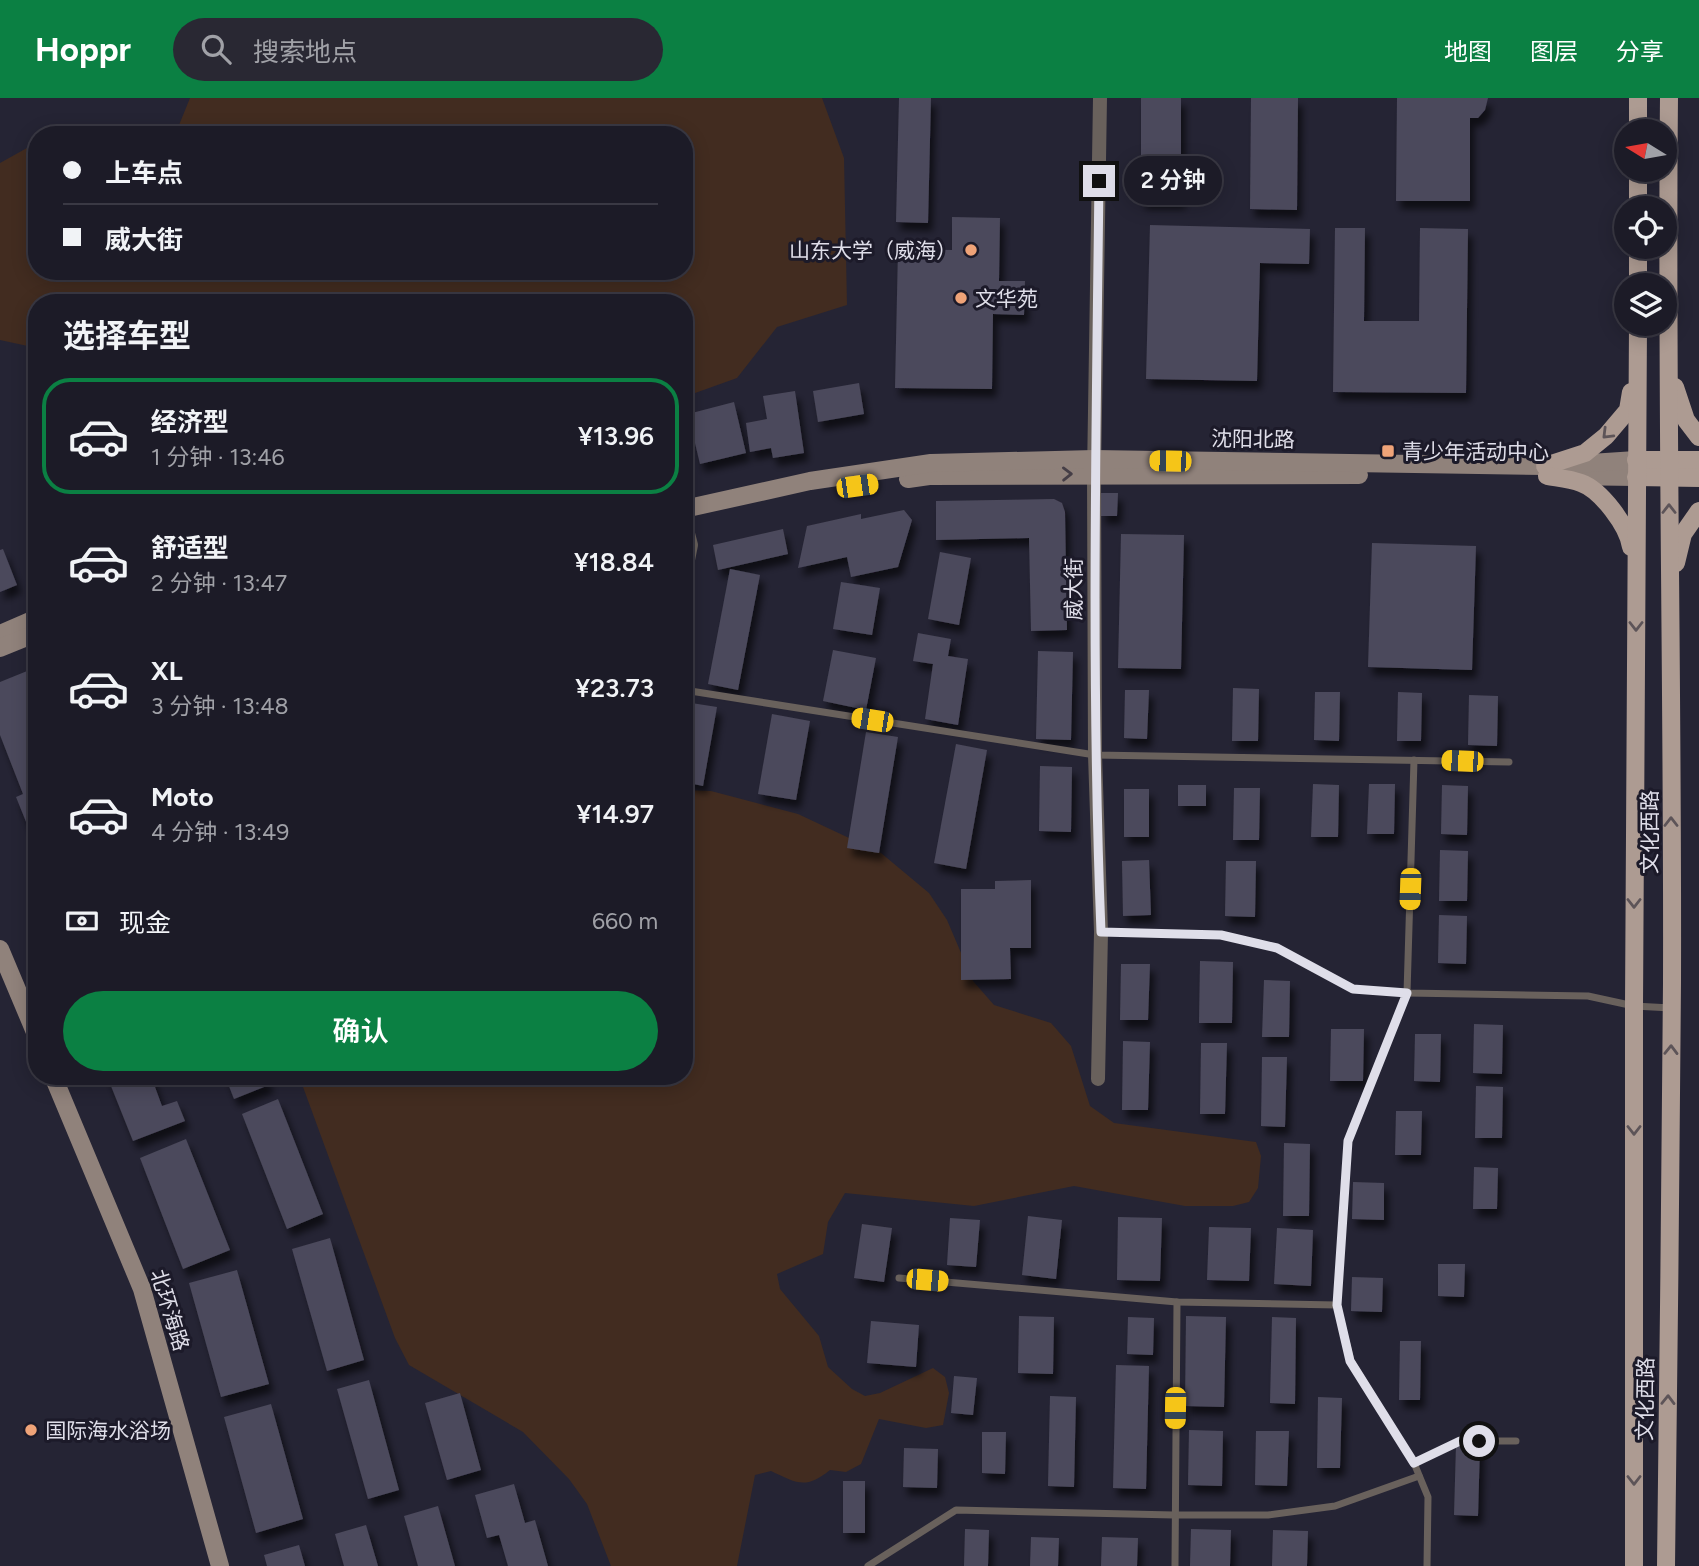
<!DOCTYPE html>
<html lang="zh">
<head>
<meta charset="utf-8">
<style>
	body { margin:0; font-family:Figtree,"Noto Sans SC",sans-serif; background:#292833; color:#f1f3f6; height:100vh; display:flex; flex-direction:column; font-size:26px; white-space:nowrap }
	* { box-sizing:border-box; margin:0 }
	p { font-size:23px; color:#a0a1a7 }
	.icon { flex:none; width:38px; height:38px; fill:none; stroke:currentColor; stroke-width:2; stroke-linecap:round; stroke-linejoin:round }
	.map { position:relative; flex:1; overflow:hidden }
	.sheet { position:absolute; left:28px; top:196px; width:665px; height:791px; display:flex; flex-direction:column; background:#1c1b27; border-radius:28px; box-shadow:0 4px 18px #0003,0 0 0 2px #3a3944 }
	.sheet>* { flex:none }
	.guide { position:absolute; left:28px; top:28px; width:665px; height:154px; border-radius:28px; box-shadow:0 4px 18px #0003,0 0 0 2px #3a3944; display:grid; align-content:center; height:154px; padding:0 35px; background:#1c1b27 }
	.needle { width:46px; rotate:281deg }
	.fabs { position:absolute; left:1614px; top:21px; display:grid; gap:14px }
	.fabs a { display:grid; place-items:center; width:63px; height:63px; border-radius:50%; background:#1c1b27; box-shadow:0 4px 18px #0003,0 0 0 2px #3a3944; font-size:35px }
	.end { position:absolute; width:32px; height:32px; margin:-16px; border:9px solid #dfdee9; background:#111; box-shadow:0 0 0 4px #111 }
	.from { border-radius:50% }
	.bubble { position:absolute; height:49px; border-radius:24px; background:#1c1b27; box-shadow:0 4px 18px #0003,0 0 0 2px #3a3944; font-size:23px; font-weight:600; line-height:49px; text-align:center }
	.car { position:absolute; width:21px; height:42px; margin:-21px -10px; border-radius:9px; box-shadow:0 0 5px 2px #0007; background:linear-gradient(#f5c518 24%,#345 0 40%,#f5c518 0 76%,#345 0 86%,#f5c518 0) }
	.guide b { display:flex; align-items:center; gap:24px; height:66px; font-size:26px }
	.guide b+b { border-top:2px solid #3a3944 }
	.guide i { width:18px; height:18px; background:#f1f3f6 }
	ul { padding:0; list-style:none }
	li { display:flex; align-items:center; gap:21px; height:116px; margin:0 14px 10px; padding:0 21px; border:4px solid transparent; border-radius:28px }
	li div { flex:1 }
	li b { display:block; font-size:26px }
	li em { font-style:normal; font-weight:600 }
	li.on { border-color:#0b8043 }
	li>.icon { width:63px; height:63px; stroke-width:1.5 }
	h2 { padding:0 35px; font-size:32px; line-height:84px }
	.pay { display:flex; align-items:center; gap:18px; height:77px; padding:0 35px; font-size:26px }
	.pay p { margin-inline-start:auto }
	.action { display:flex; gap:14px; margin-top:auto; padding:14px 35px }
	.action a { flex:1; height:80px; border-radius:42px; background:#0b8043; color:#fff; font-size:28px; font-weight:600; line-height:80px; text-align:center }
	header { display:flex; align-items:center; gap:42px; box-sizing:border-box; height:98px; padding:0 35px; background:#0b8043; color:#fff }
	header strong { font-size:33px }
	nav { display:flex; gap:38px; margin-inline-start:auto; font-size:24px }
	.search { width:490px; height:63px; background:#292833; display:flex; align-items:center; gap:18px; box-sizing:border-box; padding:0 24px; border-radius:38px; color:#a0a1a7; font-size:26px }
	.map>svg:first-child { display:block }
	.green { fill:#422c20 }
	.building { fill:#4b495b; filter:url(#shadow) }
	.lines { fill:none; stroke-linecap:round; stroke-linejoin:round }
	.lane { stroke:#69615c; stroke-width:7 }
	.street { stroke:#69615c; stroke-width:14 }
	.secondary { stroke:#90827b; stroke-width:18 }
	.primary { stroke:#ad9b92; stroke-width:18 }
	.oneway { stroke:#5d5458 }
	.oneway2 { stroke:#453e46 }
	.route { stroke:#dfdee9; stroke-width:9 }
	.poi-dot { fill:#efa378; stroke:#1c1a29; stroke-width:2.5 }
	.labels { text-anchor:middle; dominant-baseline:central; stroke-width:6; stroke-linejoin:round; paint-order:stroke }
	.poi-label { font-size:21px; fill:#dfdee9; stroke:#1c1a29; text-anchor:start }
	.street-label { font-size:21px; fill:#dfdee9; stroke:#1c1a29 }
</style>
</head>
<body>
<header>
<strong>Hoppr</strong>
<div class="search"><svg class="icon" aria-label="search" viewBox="0 0 24 24"><circle cx="10" cy="10" r="6"/><path d="M15 15l6 6"/></svg>搜索地点</div>
<nav><a>地图</a><a>图层</a><a>分享</a></nav>
</header>
<div class="map">
<svg width="1699" height="1468" viewBox="0 0 1699 1468">
	<defs>
		<filter id="shadow"><feDropShadow dx="4.5" dy="8" stdDeviation="3.5" flood-color="#0009"/></filter>
	</defs>
	<rect width="100%" height="100%" fill="#252434"/>
	<g class="green">
		<path d="M190,0H822L844,60L847,207L777,229L737,280L684,299V205H37V250L0,242V65L27,50L37,54V173H684V37H175Z"/>
		<path d="M684,692L711,693L798,716L881,755L929,795L947,822L973,883L994,907L1051,925L1071,948L1090,1008L1114,1025L1256,1044L1261,1058L1258,1090L1249,1104L1233,1108H1185L1074,1088L974,1108L845,1095L828,1124L823,1156L777,1176L780,1191L819,1238L828,1269L852,1291L865,1298L880,1295L933,1270L945,1279L949,1295L943,1327L926,1330L879,1321L861,1366L846,1374L830,1372C805,1392 797,1385 771,1373L755,1377L737,1468H611L587,1406L569,1381L523,1334L409,1267L395,1240L299,978H684Z"/>
	</g>
	<g class="building">
		<path d="M899,0H931L928,125L896,124Z"/>
		<rect x="1141" y="0" width="40" height="103"/>
		<path d="M1251,0H1298L1297,112L1250,111Z"/>
		<path d="M1397,0H1488L1485,12L1478,20H1470V103H1396Z"/>
		<path d="M952,119L1000,120L999,183H1025L1024,217L993,216L992,291L895,290L898,151L952,152Z"/>
		<path d="M1150,127L1310,131L1309,166L1260,165L1257,283L1146,281Z"/>
		<path d="M1335,130H1365L1364,223H1419L1420,130L1468,131L1466,295L1333,294Z"/>
		<path d="M37,279V298H35L34,280Z"/>
		<path d="M859,285L864,316L818,324L813,293Z"/>
		<path d="M795,293L804,355L773,360L771,350L750,354L746,325L767,321L763,298Z"/>
		<path d="M734,304L746,355L700,366L688,316Z"/>
		<path d="M1101,395H1118L1117,418H1101Z"/>
		<path d="M1054,401L1062,405L1065,414L1067,532L1031,533L1029,440L936,442V403Z"/>
		<path d="M904,412L912,422L898,469L851,479L847,459L798,470L807,428L861,416V421Z"/>
		<path d="M783,431L788,456L718,472L713,447Z"/>
		<path d="M1121,436L1184,437L1181,571L1118,570Z"/>
		<path d="M1372,445L1476,448L1472,572L1368,569Z"/>
		<path d="M3,451L17,487L0,494V452Z"/>
		<path d="M940,454L971,460L959,527L928,521Z"/>
		<path d="M730,471L760,477L738,592L708,586Z"/>
		<path d="M841,484L880,490L872,537L833,531Z"/>
		<path d="M918,535L951,541L948,558L968,561L958,627L925,621L933,566L913,563Z"/>
		<path d="M833,552L876,560L866,612L823,603Z"/>
		<path d="M1038,553L1073,554L1071,642L1036,641Z"/>
		<path d="M37,569V611L32,613L37,627V751L16,699L23,696L0,637V584Z"/>
		<path d="M1233,590L1259,591L1258,643H1232Z"/>
		<path d="M1125,592H1149L1147,641L1124,640Z"/>
		<path d="M1315,594H1340L1339,643L1314,642Z"/>
		<path d="M1398,594L1422,595L1421,643H1397Z"/>
		<path d="M1469,597L1498,598L1497,648L1468,647Z"/>
		<path d="M685,604L717,609L703,688L684,684Z"/>
		<path d="M772,616L810,623L796,702L758,696Z"/>
		<path d="M866,634L898,639L879,755L847,750Z"/>
		<path d="M956,646L987,652L966,771L934,765Z"/>
		<path d="M1040,668L1072,669L1071,734L1039,733Z"/>
		<path d="M1313,686L1339,687L1338,739H1311Z"/>
		<path d="M1369,686H1395L1394,736H1367Z"/>
		<rect x="1178" y="687" width="28" height="21"/>
		<path d="M1442,687L1468,688L1467,737L1441,736Z"/>
		<path d="M1234,690H1260L1259,742H1233Z"/>
		<rect x="1124" y="691" width="25" height="48"/>
		<path d="M1440,752L1468,753L1467,803H1439Z"/>
		<path d="M1149,762L1151,817L1123,818L1122,763Z"/>
		<path d="M1226,763H1256L1255,819L1225,818Z"/>
		<path d="M1031,782V850H1010L1011,881L961,882V791H995V783Z"/>
		<path d="M1439,817L1467,818L1466,866L1438,865Z"/>
		<path d="M1200,863L1233,864L1232,925H1199Z"/>
		<path d="M1121,866H1150L1148,922H1120Z"/>
		<path d="M1264,882L1290,883L1289,939H1262Z"/>
		<path d="M1474,926L1503,927L1502,976L1473,975Z"/>
		<path d="M1331,931H1364L1363,983H1330Z"/>
		<path d="M1415,936H1441L1440,984L1414,983Z"/>
		<path d="M1123,943L1150,944L1148,1012H1122Z"/>
		<path d="M1201,945H1227L1225,1016H1200Z"/>
		<path d="M1262,959H1287L1285,1029L1261,1028Z"/>
		<path d="M107,978H151L162,1008L177,1003L185,1023L133,1043Z"/>
		<path d="M225,978H266L269,987L234,1001Z"/>
		<path d="M1476,988L1503,989L1502,1040H1475Z"/>
		<path d="M278,1001L323,1116L287,1131L242,1016Z"/>
		<path d="M1396,1013H1422L1421,1057H1395Z"/>
		<path d="M186,1041L230,1152L183,1171L140,1060Z"/>
		<path d="M1284,1045L1310,1046L1309,1118H1283Z"/>
		<path d="M1474,1069L1498,1070L1497,1111H1473Z"/>
		<path d="M1353,1084L1384,1085V1122L1352,1121Z"/>
		<path d="M1028,1118L1062,1122L1056,1181L1022,1177Z"/>
		<path d="M1118,1119L1162,1120L1160,1183L1117,1182Z"/>
		<path d="M950,1120L980,1122L976,1169L947,1167Z"/>
		<path d="M862,1126L892,1130L884,1184L854,1180Z"/>
		<path d="M1209,1129L1251,1130L1249,1183L1207,1182Z"/>
		<path d="M1277,1130L1313,1132L1311,1188L1274,1186Z"/>
		<path d="M330,1140L364,1262L327,1273L292,1151Z"/>
		<path d="M1438,1166H1465L1464,1199L1438,1198Z"/>
		<path d="M237,1172L269,1286L221,1299L189,1185Z"/>
		<path d="M1352,1179L1383,1180L1382,1214L1351,1213Z"/>
		<path d="M1019,1218L1054,1219L1053,1276L1018,1275Z"/>
		<path d="M1186,1218L1226,1219L1224,1309L1185,1308Z"/>
		<path d="M1128,1219L1154,1220L1153,1257L1127,1256Z"/>
		<path d="M1272,1219L1296,1220L1295,1306L1270,1305Z"/>
		<path d="M871,1223L919,1227L916,1269L867,1265Z"/>
		<path d="M1400,1243H1421L1420,1302H1399Z"/>
		<path d="M1116,1267L1149,1268L1146,1391L1113,1390Z"/>
		<path d="M954,1278L977,1280L973,1317L951,1315Z"/>
		<path d="M369,1282L399,1392L368,1401L337,1291Z"/>
		<path d="M460,1295L481,1372L447,1382L425,1305Z"/>
		<path d="M1050,1298L1076,1299L1074,1389L1048,1388Z"/>
		<path d="M1318,1299L1342,1300L1340,1370H1317Z"/>
		<path d="M271,1306L303,1421L256,1435L224,1319Z"/>
		<path d="M1189,1332L1223,1333L1222,1388L1188,1387Z"/>
		<path d="M1256,1333H1289L1287,1388L1255,1387Z"/>
		<path d="M982,1334H1006L1005,1376L982,1375Z"/>
		<path d="M1456,1347H1480L1478,1418L1454,1417Z"/>
		<path d="M904,1350L938,1351L937,1390L903,1389Z"/>
		<rect x="843" y="1383" width="22" height="52"/>
		<path d="M514,1386L525,1425L535,1422L548,1468H508L499,1437L487,1440L475,1397Z"/>
		<path d="M438,1408L455,1468H418L404,1418Z"/>
		<path d="M366,1427L378,1468H344L335,1436Z"/>
		<path d="M965,1431L989,1432L988,1468H964Z"/>
		<path d="M1191,1431L1231,1432L1230,1468H1190Z"/>
		<path d="M1273,1432L1308,1433L1307,1468H1272Z"/>
		<path d="M1031,1439L1059,1440L1058,1468H1030Z"/>
		<path d="M1102,1439L1138,1440L1137,1468H1101Z"/>
		<path d="M299,1447L305,1468H267L264,1457Z"/>
	</g>
	<g class="lines">
		<g class="lane">
			<path d="M684,592L1095,657L1509,664"/>
			<path d="M1414,662L1407,895L1348,1043L1337,1207L1351,1263L1414,1365L1428,1399L1427,1468"/>
			<path d="M1101,834L1221,837L1277,850L1353,891L1407,895L1588,898L1634,908L1671,910"/>
			<path d="M899,1180L1177,1204L1337,1207"/>
			<path d="M1414,1365L1460,1343H1516"/>
			<path d="M868,1468L956,1412L1174,1417H1268L1335,1408L1419,1378"/>
			<path d="M1175,1468L1177,1204"/>
		</g>
		<g class="street">
			<path d="M684,420L691,447L684,482"/>
			<path d="M1098,981L1101,834L1095,657L1094,376L1100,0"/>
		</g>
		<g class="secondary">
			<path d="M1565,378L1636,379"/>
			<path d="M908,381L929,378L1359,377"/>
			<path d="M684,411L810,383L931,365L1094,361L1545,368L1636,362"/>
			<path d="M0,536L37,520"/>
			<path d="M0,550L37,535"/>
			<path d="M0,851L37,939"/>
			<path d="M53,978L142,1191L220,1468"/>
		</g>
		<g class="primary">
			<path d="M1638,0V33"/>
			<path d="M1638,72V110"/>
			<path d="M1638,149V187"/>
			<path d="M1675,289L1686,322L1699,339"/>
			<path d="M1636,362H1699"/>
			<path d="M1545,368L1585,355L1606,338L1628,312L1631,294"/>
			<path d="M1547,378C1558,380 1570,381 1581,385C1601,392 1628,428 1631,449"/>
			<path d="M1636,379L1699,380"/>
			<path d="M1676,465L1683,436L1699,413"/>
			<path d="M1634,1468V908L1638,226"/>
			<path d="M1666,1468C1668,1274 1671,1079 1672,885C1673,590 1666,295 1669,0"/>
		</g>
	</g>
	<defs><path id="oneway-chevron" d="M-2-3.5L2.5 0L-2 3.5" fill="none" stroke-width="1.6" stroke-linecap="round" stroke-linejoin="round" transform="scale(1.75)"/></defs>
	<g class="oneway">
		<use href="#oneway-chevron" transform="translate(1607 336) rotate(135)"/>
		<use href="#oneway-chevron" transform="translate(1669 411) rotate(-90)"/>
		<use href="#oneway-chevron" transform="translate(1636 528) rotate(90)"/>
		<use href="#oneway-chevron" transform="translate(1671 724) rotate(-90)"/>
		<use href="#oneway-chevron" transform="translate(1634 805) rotate(90)"/>
		<use href="#oneway-chevron" transform="translate(1671 952) rotate(-89)"/>
		<use href="#oneway-chevron" transform="translate(1634 1032) rotate(90)"/>
		<use href="#oneway-chevron" transform="translate(1668 1302) rotate(-89)"/>
		<use href="#oneway-chevron" transform="translate(1634 1382) rotate(90)"/>
	</g>
	<use class="oneway2" href="#oneway-chevron" transform="translate(1067 376) rotate(-1)"/>
	<g class="lines">
		<path class="route" d="M1099,83C1096,334 1091,584 1101,834L1221,837L1277,850L1353,891L1407,895L1348,1043L1337,1207L1350,1263L1414,1365L1460,1343H1479"/>
	</g>
	<g class="poi-dot">
		<circle cx="971" cy="152" r="7"/>
		<circle cx="961" cy="200" r="7"/>
		<rect x="1381" y="346" width="14" height="14" rx="3.5"/>
		<circle cx="31" cy="1332" r="7"/>
	</g>
	<g class="labels">
		<g class="poi-label">
			<text x="957" y="152" text-anchor="end">山东大学（威海）</text>
			<text x="975" y="200">文华苑</text>
			<text x="1402" y="353">青少年活动中心</text>
			<text x="45" y="1332">国际海水浴场</text>
		</g>
		<g class="street-label">
			<text transform="translate(1253 341) rotate(1)">沈阳北路</text>
			<text transform="translate(1073 491) rotate(-90)">威大街</text>
			<text transform="translate(1649 734) rotate(-90)">文化西路</text>
			<text transform="translate(170 1212) rotate(73)">北环海路</text>
			<text transform="translate(1645 1301) rotate(-89)">文化西路</text>
		</g>
	</g>
</svg>
<div class="fabs">
<a><svg class="needle" viewBox="-14 -14 28 28"><path d="M0-13l5 13h-10z" fill="#e53935"/><path d="M0 13l5-13h-10z" fill="#a0a1a7"/></svg></a>
<a><svg class="icon" aria-label="locate" viewBox="0 0 24 24"><circle cx="12" cy="12" r="6"/><path d="M12 2v4M12 18v4M2 12h4M18 12h4"/></svg></a>
<a><svg class="icon" aria-label="layers" viewBox="0 0 24 24"><path d="M12 4l9 5-9 5-9-5zM3 14l9 5 9-5"/></svg></a>
</div>
<i class="end from" style="left:1479px;top:1343px"></i>
<i class="end" style="left:1099px;top:83px"></i>
<div class="bubble" style="left:1124px;top:58px;width:98px">2 分钟</div>
<i class="car" style="left:1170px;top:363px;rotate:271deg"></i>
<i class="car" style="left:857px;top:388px;rotate:82deg"></i>
<i class="car" style="left:872px;top:622px;rotate:279deg"></i>
<i class="car" style="left:1462px;top:663px;rotate:272deg"></i>
<i class="car" style="left:1410px;top:791px;rotate:182deg"></i>
<i class="car" style="left:927px;top:1182px;rotate:95deg"></i>
<i class="car" style="left:1175px;top:1310px;rotate:181deg"></i>
<div class="guide">
<b><i class="from"></i>上车点</b>
<b><i></i>威大街</b>
</div>
<section class="sheet">
<h2>选择车型</h2>
<ul>
<li class="on"><svg class="icon" aria-label="car" viewBox="0 0 24 24"><path d="M5 17H2v-5l4-1 3-4h7l3 4 3 1v5h-3M9 17h6M6 11h13"/><circle cx="7" cy="17" r="2"/><circle cx="17" cy="17" r="2"/></svg><div><b>经济型</b><p>1 分钟 · 13:46</p></div><em>¥13.96</em></li>
<li><svg class="icon" aria-label="car" viewBox="0 0 24 24"><path d="M5 17H2v-5l4-1 3-4h7l3 4 3 1v5h-3M9 17h6M6 11h13"/><circle cx="7" cy="17" r="2"/><circle cx="17" cy="17" r="2"/></svg><div><b>舒适型</b><p>2 分钟 · 13:47</p></div><em>¥18.84</em></li>
<li><svg class="icon" aria-label="car" viewBox="0 0 24 24"><path d="M5 17H2v-5l4-1 3-4h7l3 4 3 1v5h-3M9 17h6M6 11h13"/><circle cx="7" cy="17" r="2"/><circle cx="17" cy="17" r="2"/></svg><div><b>XL</b><p>3 分钟 · 13:48</p></div><em>¥23.73</em></li>
<li><svg class="icon" aria-label="car" viewBox="0 0 24 24"><path d="M5 17H2v-5l4-1 3-4h7l3 4 3 1v5h-3M9 17h6M6 11h13"/><circle cx="7" cy="17" r="2"/><circle cx="17" cy="17" r="2"/></svg><div><b>Moto</b><p>4 分钟 · 13:49</p></div><em>¥14.97</em></li>
</ul>
<div class="pay"><svg class="icon" aria-label="cash" viewBox="0 0 24 24"><path d="M3 7h18v10H3z"/><circle cx="12" cy="12" r="2"/></svg>现金<p>660 m</p></div>
<div class="action"><a>确认</a></div>
</section>
</div>
</body>
</html>
